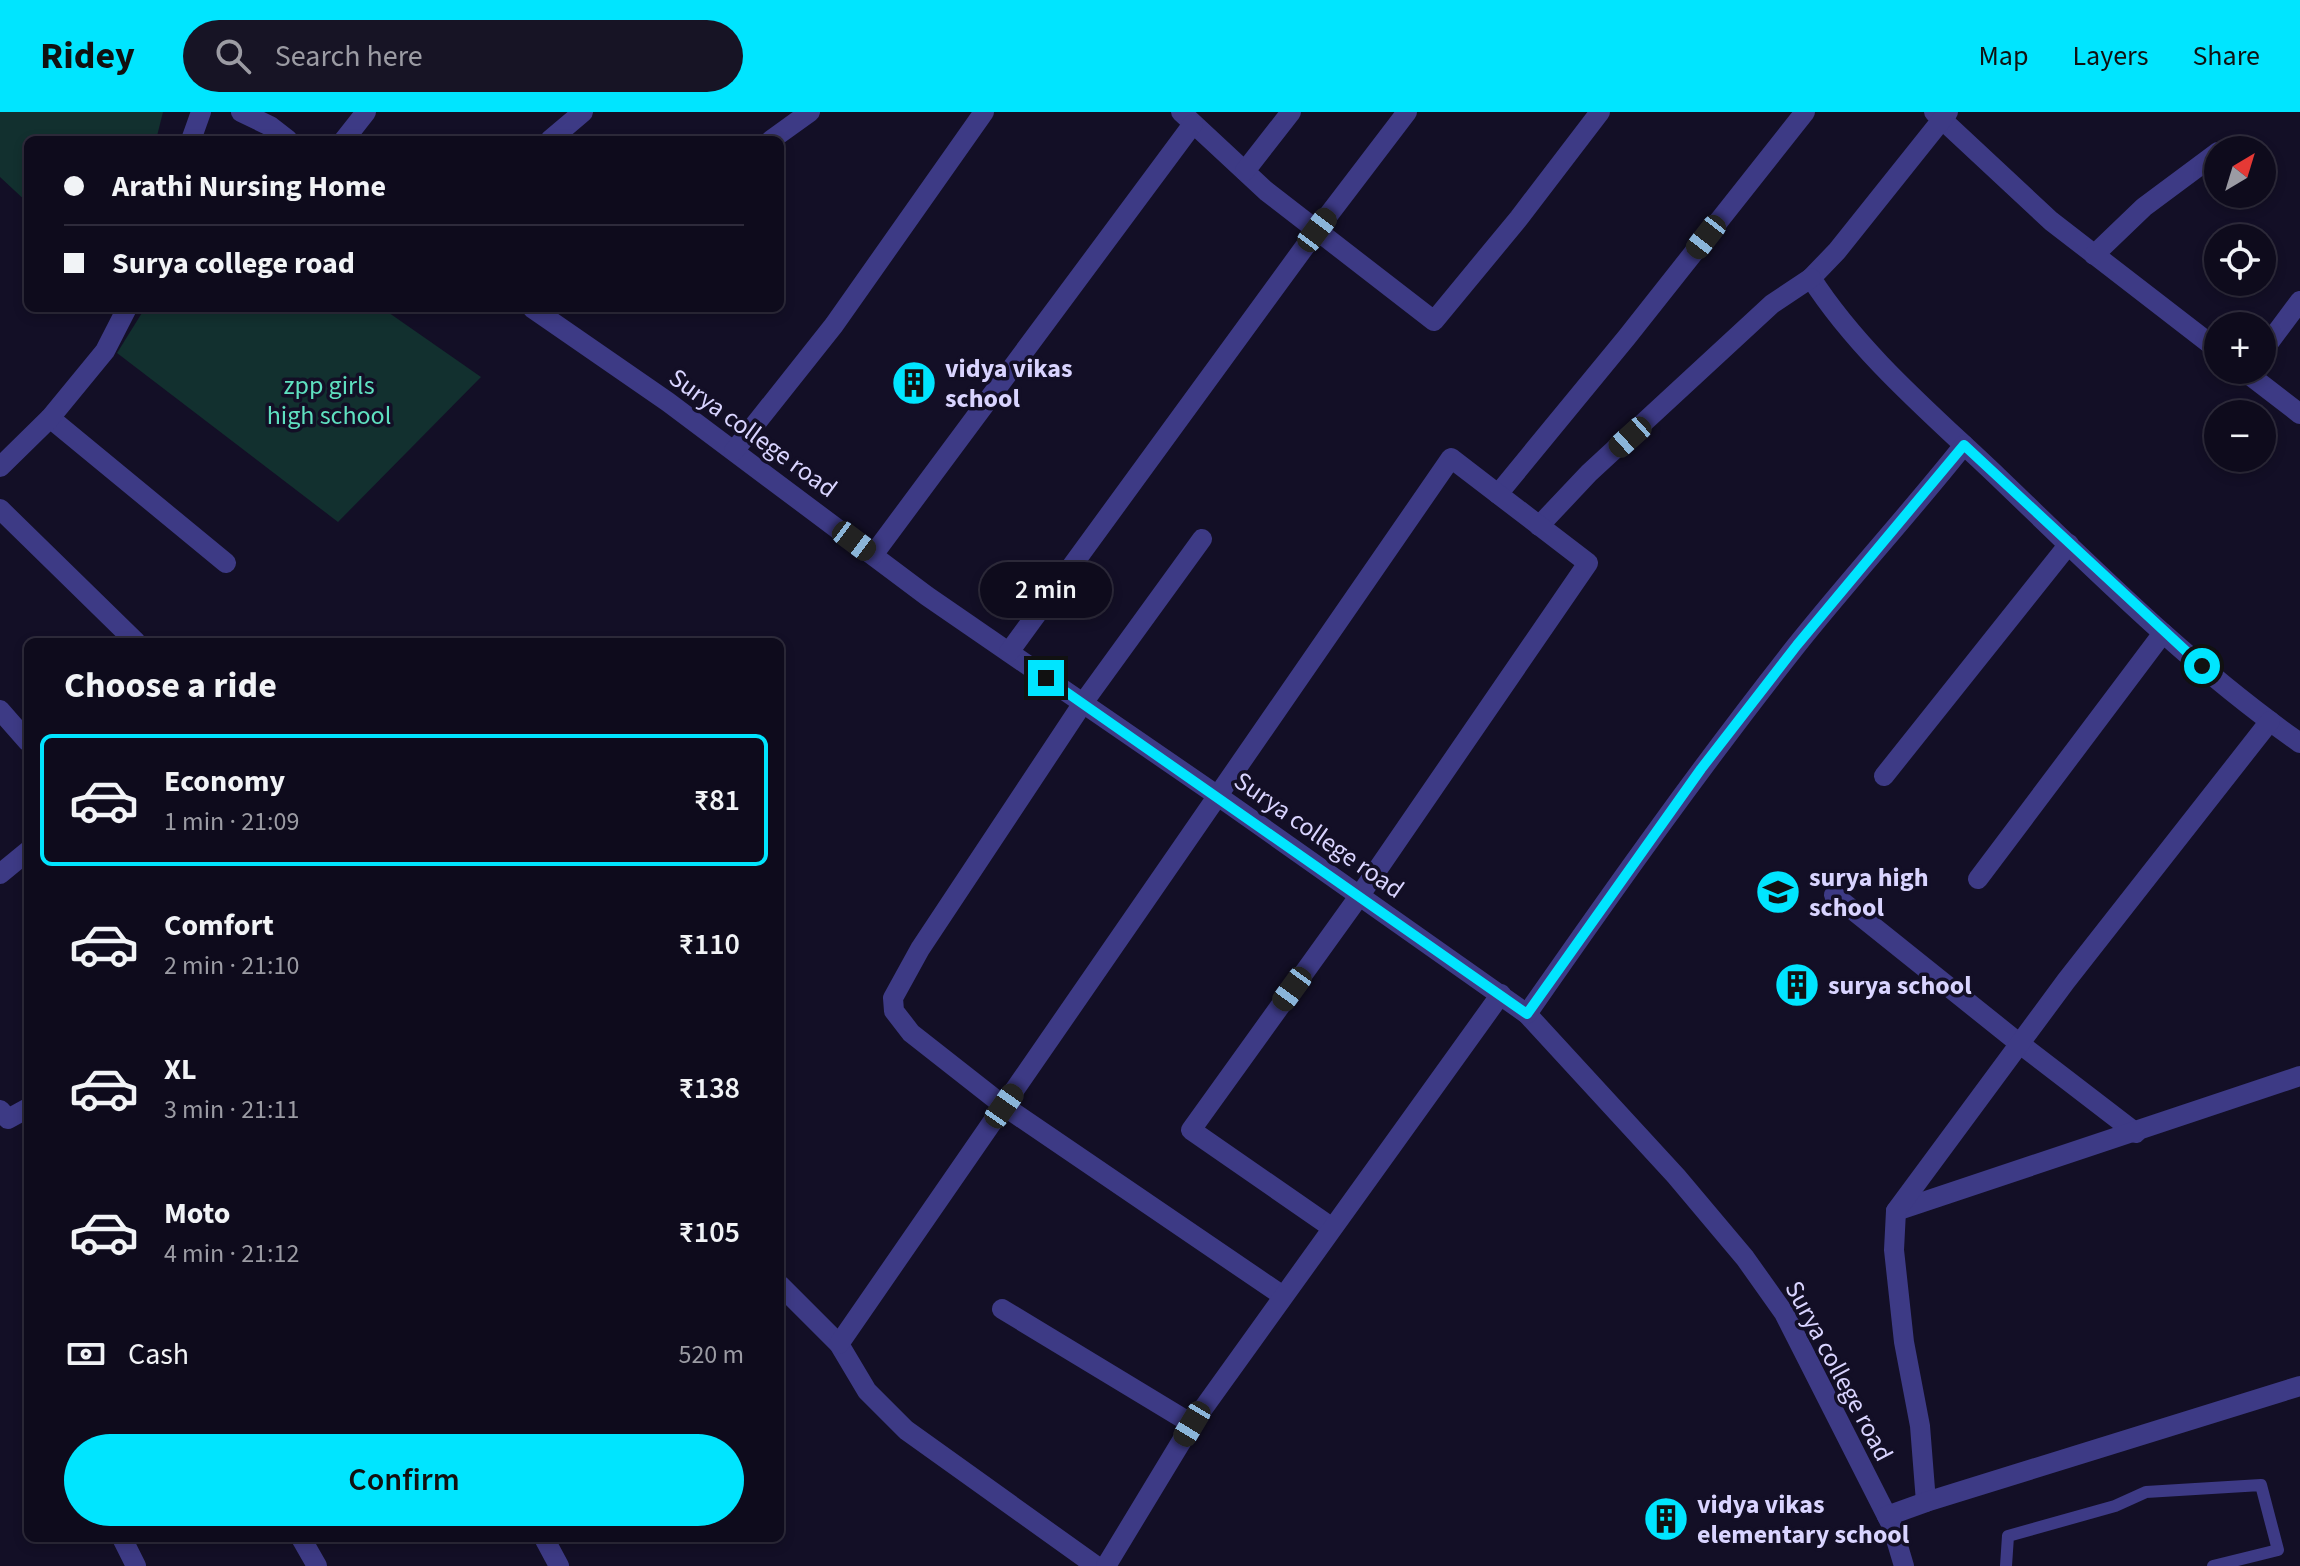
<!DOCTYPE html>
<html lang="en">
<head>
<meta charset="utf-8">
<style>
	body { margin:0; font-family:"Source Sans 3",sans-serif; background:#171425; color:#f1f3f6; height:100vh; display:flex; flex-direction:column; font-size:30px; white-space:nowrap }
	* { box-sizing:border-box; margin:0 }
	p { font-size:26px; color:#9b9ba3 }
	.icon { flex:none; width:44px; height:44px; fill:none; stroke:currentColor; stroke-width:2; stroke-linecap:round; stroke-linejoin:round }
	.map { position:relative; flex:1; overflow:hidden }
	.details { position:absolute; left:24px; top:526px; width:760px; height:904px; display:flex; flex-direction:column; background:#0e0b1c; border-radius:12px; box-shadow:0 4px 12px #0003,0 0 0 2px #2e2b3b }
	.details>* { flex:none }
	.banner { position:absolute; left:24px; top:24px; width:760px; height:176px; border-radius:12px; box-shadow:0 4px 12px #0003,0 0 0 2px #2e2b3b; display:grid; align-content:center; height:176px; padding:0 40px; background:#0e0b1c }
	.needle { width:52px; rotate:38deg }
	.buttons { position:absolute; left:2204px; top:24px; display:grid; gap:16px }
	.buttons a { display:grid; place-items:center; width:72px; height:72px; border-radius:50%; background:#0e0b1c; box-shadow:0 4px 12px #0003,0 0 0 2px #2e2b3b; font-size:40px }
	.end { position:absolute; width:36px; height:36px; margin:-18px; border:10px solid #00e5ff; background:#111; box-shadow:0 0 0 4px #111 }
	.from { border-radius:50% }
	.bubble { position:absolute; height:56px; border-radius:28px; background:#0e0b1c; box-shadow:0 4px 12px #0003,0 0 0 2px #2e2b3b; font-size:26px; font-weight:600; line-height:56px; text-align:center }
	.car { position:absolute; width:24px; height:48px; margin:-24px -12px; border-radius:10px; box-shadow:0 0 6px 2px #0007; background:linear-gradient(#222 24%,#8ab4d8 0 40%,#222 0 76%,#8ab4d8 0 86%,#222 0) }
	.banner b { display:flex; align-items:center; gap:28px; height:76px; font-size:30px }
	.banner b+b { border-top:2px solid #2e2b3b }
	.banner i { width:20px; height:20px; background:#f1f3f6 }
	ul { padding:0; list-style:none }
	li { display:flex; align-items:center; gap:24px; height:132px; margin:0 16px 12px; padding:0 24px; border:4px solid transparent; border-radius:12px }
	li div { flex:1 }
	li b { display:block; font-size:30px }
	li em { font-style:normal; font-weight:600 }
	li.current { border-color:#00e5ff }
	li>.icon { width:72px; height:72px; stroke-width:1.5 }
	h2 { padding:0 40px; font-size:36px; line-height:96px }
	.pay { display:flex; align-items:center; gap:20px; height:88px; padding:0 40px; font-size:30px }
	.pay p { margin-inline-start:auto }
	.action { display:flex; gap:16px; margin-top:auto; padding:16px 40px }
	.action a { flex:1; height:92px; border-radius:48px; background:#00e5ff; color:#111; font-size:32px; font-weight:600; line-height:92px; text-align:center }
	header { display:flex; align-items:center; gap:48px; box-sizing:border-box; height:112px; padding:0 40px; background:#00e5ff; color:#111 }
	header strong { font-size:38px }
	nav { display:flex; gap:44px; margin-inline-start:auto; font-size:28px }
	.search { width:560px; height:72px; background:#171425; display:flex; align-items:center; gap:20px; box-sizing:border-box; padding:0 28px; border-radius:44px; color:#9b9ba3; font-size:30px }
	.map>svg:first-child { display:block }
	.green { fill:#12302f }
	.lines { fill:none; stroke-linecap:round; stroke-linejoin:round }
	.lane { stroke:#3d3a85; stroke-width:12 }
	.street { stroke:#3d3a85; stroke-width:20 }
	.route { stroke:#00e5ff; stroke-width:10 }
	.labels { text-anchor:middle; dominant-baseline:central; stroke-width:7; stroke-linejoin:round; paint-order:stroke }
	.poi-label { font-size:26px; font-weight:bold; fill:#d9d4ff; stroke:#130f26; text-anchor:start }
	.park-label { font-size:26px; fill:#5fe0c0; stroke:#130f26 }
	.street-label { font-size:26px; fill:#d9d4ff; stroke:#130f26 }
</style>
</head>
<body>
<header>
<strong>Ridey</strong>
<div class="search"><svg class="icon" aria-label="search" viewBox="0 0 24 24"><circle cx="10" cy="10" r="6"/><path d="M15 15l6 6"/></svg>Search here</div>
<nav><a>Map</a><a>Layers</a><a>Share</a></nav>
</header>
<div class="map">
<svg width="2300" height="1454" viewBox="0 0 2300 1454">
	<rect width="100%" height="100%" fill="#130f26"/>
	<g class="green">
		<path d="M0,0H163L156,28H28V91L0,65Z"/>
		<path d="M145,196H382L481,265L338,410L117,241Z"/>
	</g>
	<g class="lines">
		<path class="lane" d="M2006,1454L2008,1424L2115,1394L2146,1380L2261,1373L2278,1438L2213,1454"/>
		<g class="street">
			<path d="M241,0L270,14L288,28"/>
			<path d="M1181,0L1266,79L1434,209L1519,106L1600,0"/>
			<path d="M1934,0L2051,109L2218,238"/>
			<path d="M1948,0L1837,139L1811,166C1860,242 1933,303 1998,365C2095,458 2190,554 2300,631"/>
			<path d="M191,28L201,0"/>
			<path d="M344,28L366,0"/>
			<path d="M550,28L583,0"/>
			<path d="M771,28L810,0"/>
			<path d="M1245,59L1291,0"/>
			<path d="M2094,143L2144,95L2218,40"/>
			<path d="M532,196L668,290L927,484L1218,684L1527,902L1676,1064L1745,1146L1784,1201L1892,1414L1904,1454"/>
			<path d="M2262,240L2300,189"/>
			<path d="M2243,258L2300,302"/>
			<path d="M50,306L226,451"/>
			<path d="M734,339L834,213L984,0"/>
			<path d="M0,355L50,306L105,239L127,196"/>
			<path d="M1498,382L1627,225L1805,0"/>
			<path d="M0,397L136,530"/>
			<path d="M1539,414L1589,361L1772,192L1811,166"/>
			<path d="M1202,427L1083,591L920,837L893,886L894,899L911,921L1004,994L1283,1184"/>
			<path d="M873,443L1193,12"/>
			<path d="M1009,540L1317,118L1407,0"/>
			<path d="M0,598L28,630"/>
			<path d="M1884,664L2069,432"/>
			<path d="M0,762L28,739"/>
			<path d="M1978,767L2163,521"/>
			<path d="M1834,783L2020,932L2136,1021"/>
			<path d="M1527,902C1614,777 1702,653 1796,534C1851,465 1910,401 1964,333"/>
			<path d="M0,998L8,1007L28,996"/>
			<path d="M1896,1099L2300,964"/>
			<path d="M780,1173L839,1232L867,1279L906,1318L1096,1454"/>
			<path d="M1002,1197L1192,1312"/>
			<path d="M839,1232L1451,346L1588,451L1360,783L1191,1018L1331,1115"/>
			<path d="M1926,1390L1920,1314L1904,1230L1894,1138L1896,1099L2066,869L2270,609"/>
			<path d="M1887,1404L1926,1390L2300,1274"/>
			<path d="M122,1426L136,1454"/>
			<path d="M301,1426L317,1454"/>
			<path d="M544,1426L559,1454"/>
			<path d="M1106,1454L1192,1312L1501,882"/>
		</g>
	</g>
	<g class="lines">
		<path class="route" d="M1046,566L1527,902L1701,657L1797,533L1964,333L2202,554"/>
	</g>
	<defs>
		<g id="building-disc" transform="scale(2.3)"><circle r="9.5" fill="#00e5ff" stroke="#130f26"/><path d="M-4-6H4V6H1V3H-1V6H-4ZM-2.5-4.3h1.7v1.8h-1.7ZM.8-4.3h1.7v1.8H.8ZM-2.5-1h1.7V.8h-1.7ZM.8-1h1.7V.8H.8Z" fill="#111"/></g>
		<g id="school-disc" transform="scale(2.3)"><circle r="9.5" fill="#00e5ff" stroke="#130f26"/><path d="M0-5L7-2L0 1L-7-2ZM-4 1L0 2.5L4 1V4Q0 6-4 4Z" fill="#111"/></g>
	</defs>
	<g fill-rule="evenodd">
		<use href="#building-disc" x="914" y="271"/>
		<use href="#school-disc" x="1778" y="780"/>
		<use href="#building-disc" x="1797" y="873"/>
		<use href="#building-disc" x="1666" y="1407"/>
	</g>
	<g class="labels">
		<g class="poi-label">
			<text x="945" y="256">vidya vikas<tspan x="945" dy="30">school</tspan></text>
			<text x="1809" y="765">surya high<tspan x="1809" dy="30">school</tspan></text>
			<text x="1828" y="873">surya school</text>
			<text x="1697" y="1392">vidya vikas<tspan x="1697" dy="30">elementary school</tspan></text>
		</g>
		<g class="park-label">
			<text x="329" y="273">zpp girls<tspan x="329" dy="30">high school</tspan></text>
		</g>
		<g class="street-label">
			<text transform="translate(753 321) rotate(36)">Surya college road</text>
			<text transform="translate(1319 723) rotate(35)">Surya college road</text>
			<text transform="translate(1839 1259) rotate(62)">Surya college road</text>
		</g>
	</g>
</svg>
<div class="buttons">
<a><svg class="needle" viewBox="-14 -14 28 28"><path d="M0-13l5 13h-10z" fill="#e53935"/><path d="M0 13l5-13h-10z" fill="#9b9ba3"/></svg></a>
<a><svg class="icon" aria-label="locate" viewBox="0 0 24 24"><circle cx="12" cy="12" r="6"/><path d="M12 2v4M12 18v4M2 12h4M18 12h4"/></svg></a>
<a>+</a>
<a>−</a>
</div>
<i class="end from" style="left:2202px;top:554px"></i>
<i class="end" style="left:1046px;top:566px"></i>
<div class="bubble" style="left:980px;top:450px;width:132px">2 min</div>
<i class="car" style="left:1317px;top:118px;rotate:37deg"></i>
<i class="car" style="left:1706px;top:125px;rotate:218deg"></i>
<i class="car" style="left:1630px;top:325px;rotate:228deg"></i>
<i class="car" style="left:854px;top:429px;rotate:127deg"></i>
<i class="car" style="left:1292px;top:877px;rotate:216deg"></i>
<i class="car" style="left:1004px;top:994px;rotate:35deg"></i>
<i class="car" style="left:1192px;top:1312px;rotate:211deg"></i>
<div class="banner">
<b><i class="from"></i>Arathi Nursing Home</b>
<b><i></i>Surya college road</b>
</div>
<section class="details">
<h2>Choose a ride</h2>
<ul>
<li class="current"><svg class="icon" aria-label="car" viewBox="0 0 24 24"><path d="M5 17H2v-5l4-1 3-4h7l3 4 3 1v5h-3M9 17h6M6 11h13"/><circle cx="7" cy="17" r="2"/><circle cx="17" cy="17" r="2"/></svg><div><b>Economy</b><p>1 min · 21:09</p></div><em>₹81</em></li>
<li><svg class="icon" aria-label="car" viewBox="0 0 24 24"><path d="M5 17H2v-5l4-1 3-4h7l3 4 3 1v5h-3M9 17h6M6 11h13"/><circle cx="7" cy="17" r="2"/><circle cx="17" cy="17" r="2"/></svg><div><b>Comfort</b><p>2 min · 21:10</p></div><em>₹110</em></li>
<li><svg class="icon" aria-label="car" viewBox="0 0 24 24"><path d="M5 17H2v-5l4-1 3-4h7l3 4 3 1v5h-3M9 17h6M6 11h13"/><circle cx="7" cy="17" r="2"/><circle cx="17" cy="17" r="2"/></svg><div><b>XL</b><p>3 min · 21:11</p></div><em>₹138</em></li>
<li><svg class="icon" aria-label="car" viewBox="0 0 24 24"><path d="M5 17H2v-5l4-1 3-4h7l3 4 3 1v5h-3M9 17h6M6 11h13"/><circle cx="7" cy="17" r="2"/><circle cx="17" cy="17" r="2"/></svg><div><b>Moto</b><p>4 min · 21:12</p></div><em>₹105</em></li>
</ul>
<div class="pay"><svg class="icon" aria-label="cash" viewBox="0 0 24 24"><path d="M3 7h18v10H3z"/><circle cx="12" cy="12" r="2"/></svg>Cash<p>520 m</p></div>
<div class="action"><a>Confirm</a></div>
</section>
</div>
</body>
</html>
